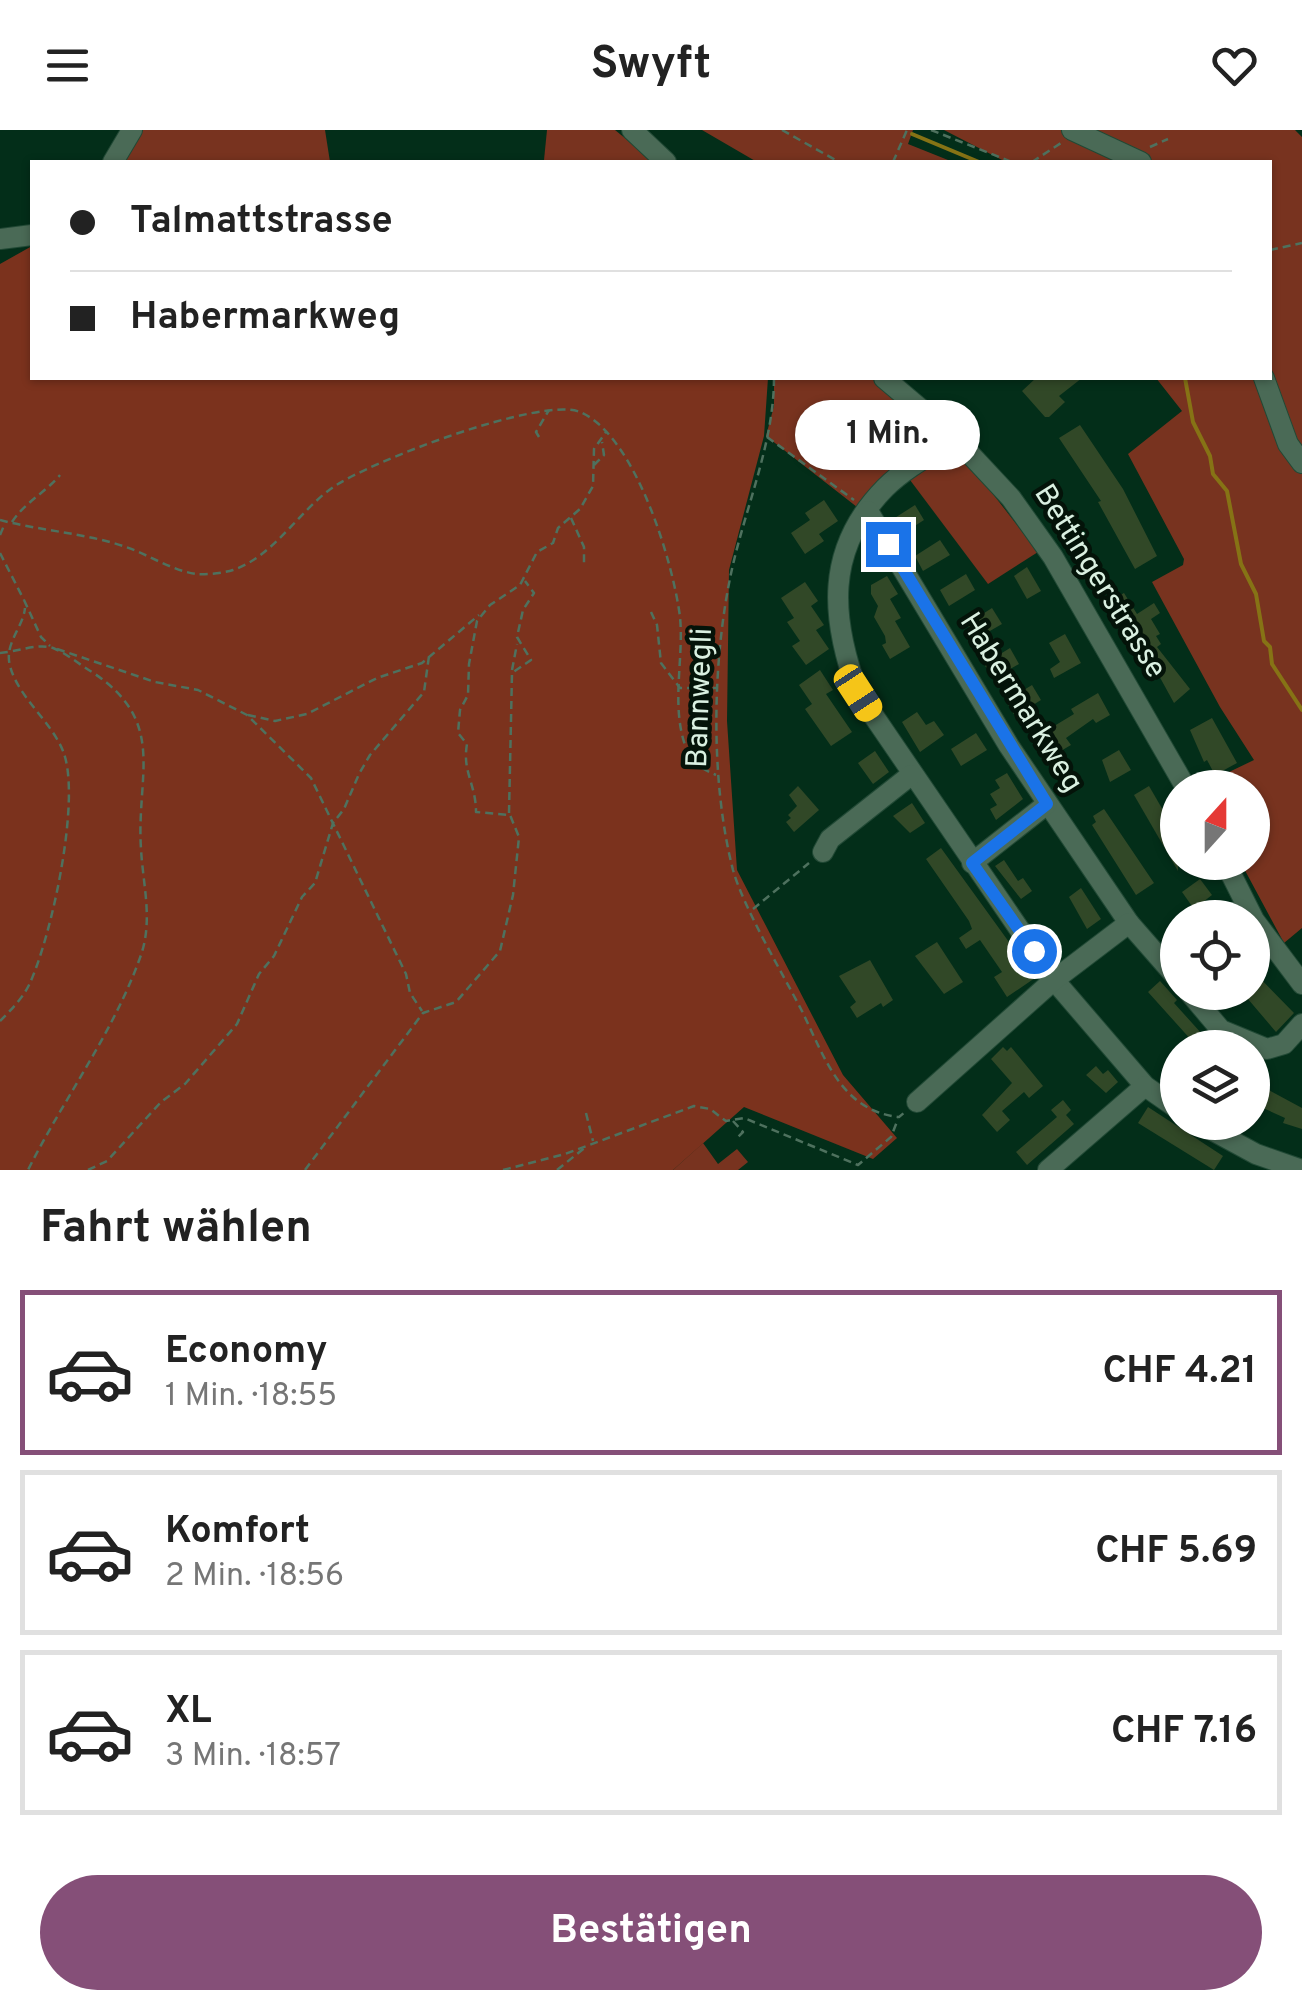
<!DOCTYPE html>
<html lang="de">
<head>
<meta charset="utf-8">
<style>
	body { margin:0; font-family:Overpass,sans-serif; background:#f6f6f6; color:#222; height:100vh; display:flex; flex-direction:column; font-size:38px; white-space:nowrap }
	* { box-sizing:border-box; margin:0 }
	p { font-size:32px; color:#767676 }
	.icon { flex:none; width:55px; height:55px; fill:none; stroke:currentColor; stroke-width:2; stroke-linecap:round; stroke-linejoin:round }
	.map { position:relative; height:1040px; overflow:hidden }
	.details { display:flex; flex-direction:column; background:#fff; flex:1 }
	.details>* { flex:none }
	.banner { position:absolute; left:30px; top:30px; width:1242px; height:220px; border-radius:0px; box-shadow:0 2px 8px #0004; display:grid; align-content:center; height:220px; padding:0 40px; background:#fff }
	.needle { width:65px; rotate:21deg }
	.buttons { position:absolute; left:1160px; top:640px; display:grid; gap:20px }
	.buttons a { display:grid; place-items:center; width:110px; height:110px; border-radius:50%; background:#fff; box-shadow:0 2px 8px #0004; font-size:50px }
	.end { position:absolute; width:45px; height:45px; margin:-22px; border:12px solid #1a73e8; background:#fff; box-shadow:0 0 0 5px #fff }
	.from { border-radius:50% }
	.bubble { position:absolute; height:70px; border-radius:35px; background:#fff; box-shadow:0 2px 8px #0004; font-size:32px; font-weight:700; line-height:70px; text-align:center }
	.car { position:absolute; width:30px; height:60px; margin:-30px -15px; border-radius:12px; box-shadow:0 0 8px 2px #0007; background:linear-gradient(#f5c518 24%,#345 0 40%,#f5c518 0 76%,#345 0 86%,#f5c518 0) }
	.banner b { display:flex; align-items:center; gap:35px; height:95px; font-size:38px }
	.banner b+b { border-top:2px solid #e0e0e0 }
	.banner i { width:25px; height:25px; background:#222 }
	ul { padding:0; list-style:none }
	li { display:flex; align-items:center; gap:30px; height:165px; margin:0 20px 15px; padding:0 20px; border:5px solid #e0e0e0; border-radius:0px }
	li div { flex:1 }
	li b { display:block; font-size:38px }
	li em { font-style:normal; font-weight:700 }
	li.on { border-color:#854f78 }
	li>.icon { width:90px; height:90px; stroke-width:1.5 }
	h2 { padding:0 40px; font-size:45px; line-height:120px }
	.primary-button { display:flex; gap:20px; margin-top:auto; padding:20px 40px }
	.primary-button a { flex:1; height:115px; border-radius:60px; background:#854f78; color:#fff; font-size:40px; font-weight:700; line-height:115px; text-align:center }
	header { display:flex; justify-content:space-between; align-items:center; height:130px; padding:0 40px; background:#fff; font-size:45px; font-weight:700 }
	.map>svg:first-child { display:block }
	.green { fill:#78331f }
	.forest { fill:#7b321d }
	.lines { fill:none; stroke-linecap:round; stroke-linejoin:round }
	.stream { stroke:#867315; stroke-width:4 }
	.building { fill:#314827 }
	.minor-casing { stroke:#214935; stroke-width:22 }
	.path { stroke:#4e715e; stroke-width:2.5; stroke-dasharray:8 5; stroke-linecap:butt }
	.minor { stroke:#4a6a56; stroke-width:20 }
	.route { stroke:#1a73e8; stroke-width:12 }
	.labels { text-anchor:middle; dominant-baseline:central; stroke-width:9; stroke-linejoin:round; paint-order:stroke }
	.street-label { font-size:30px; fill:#daf0e1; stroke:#041309 }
</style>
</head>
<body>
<header><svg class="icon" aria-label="menu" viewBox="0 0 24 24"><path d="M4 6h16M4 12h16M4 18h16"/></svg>Swyft<svg class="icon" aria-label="heart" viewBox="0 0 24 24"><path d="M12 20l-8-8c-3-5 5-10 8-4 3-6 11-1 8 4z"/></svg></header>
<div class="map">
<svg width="1302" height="1040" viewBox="0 0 1302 1040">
	<rect width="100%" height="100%" fill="#032e19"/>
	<g class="green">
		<path d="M143,0H325L330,32H123Z"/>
		<path d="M547,0H615L654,32L544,30Z"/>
		<path d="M702,0H913L908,14L953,32H757Z"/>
		<path d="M944,0H1062L1082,10L1084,0H1295L1302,7V798L1284,813L1241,733L1252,732V658L1202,655L1254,630L1220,577L1152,452L1183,435L1184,429L1128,324L1182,281L1156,248H1270V32H1006Z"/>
		<path d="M774,248H873L899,266L896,271L938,309L857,377L766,306L774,276Z"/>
		<path d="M965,328L1038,422L988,454L910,350L943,329Z"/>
		<path d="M703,1013L718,1034L737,1019L748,1032L738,1040H673Z"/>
	</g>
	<path class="forest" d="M32,116V248H768L764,306L729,440L727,591L737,740L843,945L897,1008L873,1029L744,977L673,1040H0V134Z"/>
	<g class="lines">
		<g class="stream">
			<path d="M912,4L979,32"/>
			<path d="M1185,248L1193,292L1210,326L1213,344L1227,361L1241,434L1256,464L1264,511L1270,517L1272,534L1302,580"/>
		</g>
	</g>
	<g class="building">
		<path d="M1036,248H1082L1059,266L1065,272L1049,287H1045L1022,261Z"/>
		<path d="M1080,295L1123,359L1157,426L1135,439L1098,372L1101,371L1059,308Z"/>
		<path d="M824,370L838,391L819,404L824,411L805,424L791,403L810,390L805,383Z"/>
		<path d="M915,375L924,390L899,406L890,391Z"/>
		<path d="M940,410L950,425L923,441L915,426Z"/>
		<path d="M1027,437L1041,461L1027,469L1014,446Z"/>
		<path d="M966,444L975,460L949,476L940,460Z"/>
		<path d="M887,446L898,464L890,469L901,488L895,491L910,517L890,529L882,515L886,513L885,506L874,487L878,476L871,464V455Z"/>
		<path d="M805,452L818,471L811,476L824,495L816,500L829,519L806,535L792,516L800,511L787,492L794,488L781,468Z"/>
		<path d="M1124,463L1137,484L1154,473L1160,483L1151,489L1160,504L1156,506L1161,514L1157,517L1190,559L1174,573L1130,493L1125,496L1110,471Z"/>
		<path d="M992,478L1002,494L976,509L967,494Z"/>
		<path d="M1065,504L1081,533L1054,548L1050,539L1060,532L1049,513Z"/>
		<path d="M1010,518L1019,534L993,549L984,534Z"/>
		<path d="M820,540L833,560L826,564L852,602L831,616L805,579L812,574L799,555Z"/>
		<path d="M1032,555L1041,570L1015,586L1006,571Z"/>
		<path d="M1098,563L1110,585L1096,593L1093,589L1066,608L1071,615L1047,629L1036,607L1074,584L1071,579Z"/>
		<path d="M917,582L926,595L934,591L944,605L920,622L902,592Z"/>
		<path d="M1212,588L1237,633L1215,645L1207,630L1204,632L1190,600Z"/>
		<path d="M976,603L987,620L961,636L951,619Z"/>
		<path d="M1119,620L1131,640L1110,652L1102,630Z"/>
		<path d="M875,621L889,642L873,654L858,633Z"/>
		<path d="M1007,643L1023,669L996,690L990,679L997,675L990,664L1000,658L995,650Z"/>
		<path d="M798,656L819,680L794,702L786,692L791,688L788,685L797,676L789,665Z"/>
		<path d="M1149,656L1178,706V741L1134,665Z"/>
		<path d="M912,673L925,693L910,703L893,686Z"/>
		<path d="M1104,679L1154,753L1136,765L1092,695L1096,692L1093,686Z"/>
		<path d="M941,718L1035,848L1007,867L994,847L1002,842L980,810L966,819L959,808L972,799L969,791L926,729Z"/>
		<path d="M1004,730L1018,751L1023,748L1032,761L1021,769L995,736Z"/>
		<path d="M1200,749L1212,765L1194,779L1182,762Z"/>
		<path d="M1081,758L1101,789L1087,799L1069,767Z"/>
		<path d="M937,812L963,852L944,864L915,826Z"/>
		<path d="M870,830L893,870L883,877L881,873L857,888L850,877L856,872L839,846Z"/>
		<path d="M1252,840L1294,883L1276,902L1242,862H1252Z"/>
		<path d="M1160,851L1177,870L1174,873L1202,904L1193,912L1148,862Z"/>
		<path d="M1003,917L1007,921L1011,917L1043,956L1029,968L1024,962L1002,981L1010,990L997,1002L982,985L1012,953L991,929Z"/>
		<path d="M1096,936L1103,944L1108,940L1118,952L1106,963L1086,945Z"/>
		<path d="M1252,951L1302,978V999L1283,993L1285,988L1252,973Z"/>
		<path d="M1063,970L1071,980L1066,985L1074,994L1027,1035L1016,1022L1057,987L1051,980Z"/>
		<path d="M1148,977L1223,1026L1214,1040L1138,993Z"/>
	</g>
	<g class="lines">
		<g class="minor-casing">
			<g id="minor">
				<path d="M632,0L666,32"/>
				<path d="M1072,0L1141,32"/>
				<path d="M113,32L132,0"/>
				<path d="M0,109L32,105"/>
				<path d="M884,248L956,309L1011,368L1053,427L1186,658"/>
				<path d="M1264,248L1288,314L1302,333"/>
				<path d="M956,309C932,324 905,338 885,358C824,420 831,489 858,563L1054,850L1145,956L1178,979"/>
				<path d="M868,381L1009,616L1129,793"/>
				<path d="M823,722L830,709L911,645"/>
				<path d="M1225,732L1254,790L1302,854"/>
				<path d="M972,733L1047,674"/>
				<path d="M1189,862L1221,900L1267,919L1284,914L1302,894"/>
				<path d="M917,972L1054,850L1129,793L1178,849"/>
				<path d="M1197,992L1256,1024L1302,1040"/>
				<path d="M1048,1040L1145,956"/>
			</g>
		</g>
		<g class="path">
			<path d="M782,0L839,32"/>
			<path d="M931,0L1012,32"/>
			<path d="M1150,17L1168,9"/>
			<path d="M893,32L907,0"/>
			<path d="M1032,32L1061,13"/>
			<path d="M1270,120L1302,113"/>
			<path d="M774,248C774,312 746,376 732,439C712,529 710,651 733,740C744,779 783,844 803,883C825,929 842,981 899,987L905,982"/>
			<path d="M539,307L536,302L549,280"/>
			<path d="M767,307L854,370"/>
			<path d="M594,335L604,325L602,312"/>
			<path d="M571,388L584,417V437"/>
			<path d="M0,390C41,401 86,403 126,417C149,425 171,440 196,444C206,445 224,443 233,440C274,426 298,382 332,358C368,332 541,266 580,282C635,305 673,431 680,487C684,528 671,574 685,615C690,631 700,638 716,645"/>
			<path d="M12,392C25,372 45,363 60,345"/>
			<path d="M0,405L5,393"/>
			<path d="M0,423L24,470"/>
			<path d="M24,470L41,507L50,516"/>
			<path d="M651,482L657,495L661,533L680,558H718"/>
			<path d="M57,519L155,552L198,560L247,585L311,648L406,844L410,863L422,881"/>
			<path d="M0,523C16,522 37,513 53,518C66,523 80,535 92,542C168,592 136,644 141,719C143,755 153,790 141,825C114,902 64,968 28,1040"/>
			<path d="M512,540L517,514"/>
			<path d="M248,585L275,591L307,584L377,548L422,533L479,485"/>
			<path d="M509,683L512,543L531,530L517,507L523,480L534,463L525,451"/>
			<path d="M753,779L809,733"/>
			<path d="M0,891C11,880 22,869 29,855C51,809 82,668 63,621C51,591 18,567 10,536C4,513 23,498 25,478"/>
			<path d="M586,983L593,1011"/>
			<path d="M733,991L743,1002L737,1008"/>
			<path d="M88,1040L107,1031L161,972L185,954L237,894L259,844L274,826L302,767L315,753L333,693L344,679L359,644L370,625L424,562L429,526"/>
			<path d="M305,1040L423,883L456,872L500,821L513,765L519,707L510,685L476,682C476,654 462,642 467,614L458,603L460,580L468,565L469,534L477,491L490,475L520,455L537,422L553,413L558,398L580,379L593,356L594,319L606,302"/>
			<path d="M503,1040L565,1024L694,976L710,979L726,991L744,988L858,1035L891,1007L898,989"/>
			<path d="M557,1040L587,1016"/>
		</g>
		<use href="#minor" class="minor"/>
	</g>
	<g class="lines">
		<path class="route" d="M888,414L1047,674L972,733L1034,821"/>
	</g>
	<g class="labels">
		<g class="street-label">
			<text transform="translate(1099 452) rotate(58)">Bettingerstrasse</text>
			<text transform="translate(701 568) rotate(-88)">Bannwegli</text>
			<text transform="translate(1020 573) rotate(58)">Habermarkweg</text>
		</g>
	</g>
</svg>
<div class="buttons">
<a><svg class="needle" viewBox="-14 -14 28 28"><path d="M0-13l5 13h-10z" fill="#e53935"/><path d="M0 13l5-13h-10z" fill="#767676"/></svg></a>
<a><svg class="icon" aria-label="locate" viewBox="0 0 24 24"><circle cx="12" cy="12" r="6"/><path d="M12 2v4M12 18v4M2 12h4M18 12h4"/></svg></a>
<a><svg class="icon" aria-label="layers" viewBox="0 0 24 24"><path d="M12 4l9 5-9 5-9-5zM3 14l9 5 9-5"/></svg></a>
</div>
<i class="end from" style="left:1034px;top:821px"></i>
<i class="end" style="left:888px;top:414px"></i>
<div class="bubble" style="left:795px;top:270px;width:185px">1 Min.</div>
<i class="car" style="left:858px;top:563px;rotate:147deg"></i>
<div class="banner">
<b><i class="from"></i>Talmattstrasse</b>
<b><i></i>Habermarkweg</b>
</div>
</div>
<section class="details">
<h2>Fahrt wählen</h2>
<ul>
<li class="on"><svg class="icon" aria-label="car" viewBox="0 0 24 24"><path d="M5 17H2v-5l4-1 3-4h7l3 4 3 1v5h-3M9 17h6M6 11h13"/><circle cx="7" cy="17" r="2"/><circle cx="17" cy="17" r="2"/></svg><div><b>Economy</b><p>1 Min. · 18:55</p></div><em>CHF 4.21</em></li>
<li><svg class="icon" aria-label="car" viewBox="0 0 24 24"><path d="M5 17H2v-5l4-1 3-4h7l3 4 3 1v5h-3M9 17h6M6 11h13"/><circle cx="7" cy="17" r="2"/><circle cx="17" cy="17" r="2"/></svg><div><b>Komfort</b><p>2 Min. · 18:56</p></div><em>CHF 5.69</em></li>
<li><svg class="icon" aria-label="car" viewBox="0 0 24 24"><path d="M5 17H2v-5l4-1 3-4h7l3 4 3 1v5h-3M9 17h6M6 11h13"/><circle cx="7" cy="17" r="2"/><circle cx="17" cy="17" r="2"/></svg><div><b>XL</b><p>3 Min. · 18:57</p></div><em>CHF 7.16</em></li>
</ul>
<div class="primary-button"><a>Bestätigen</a></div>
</section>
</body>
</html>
